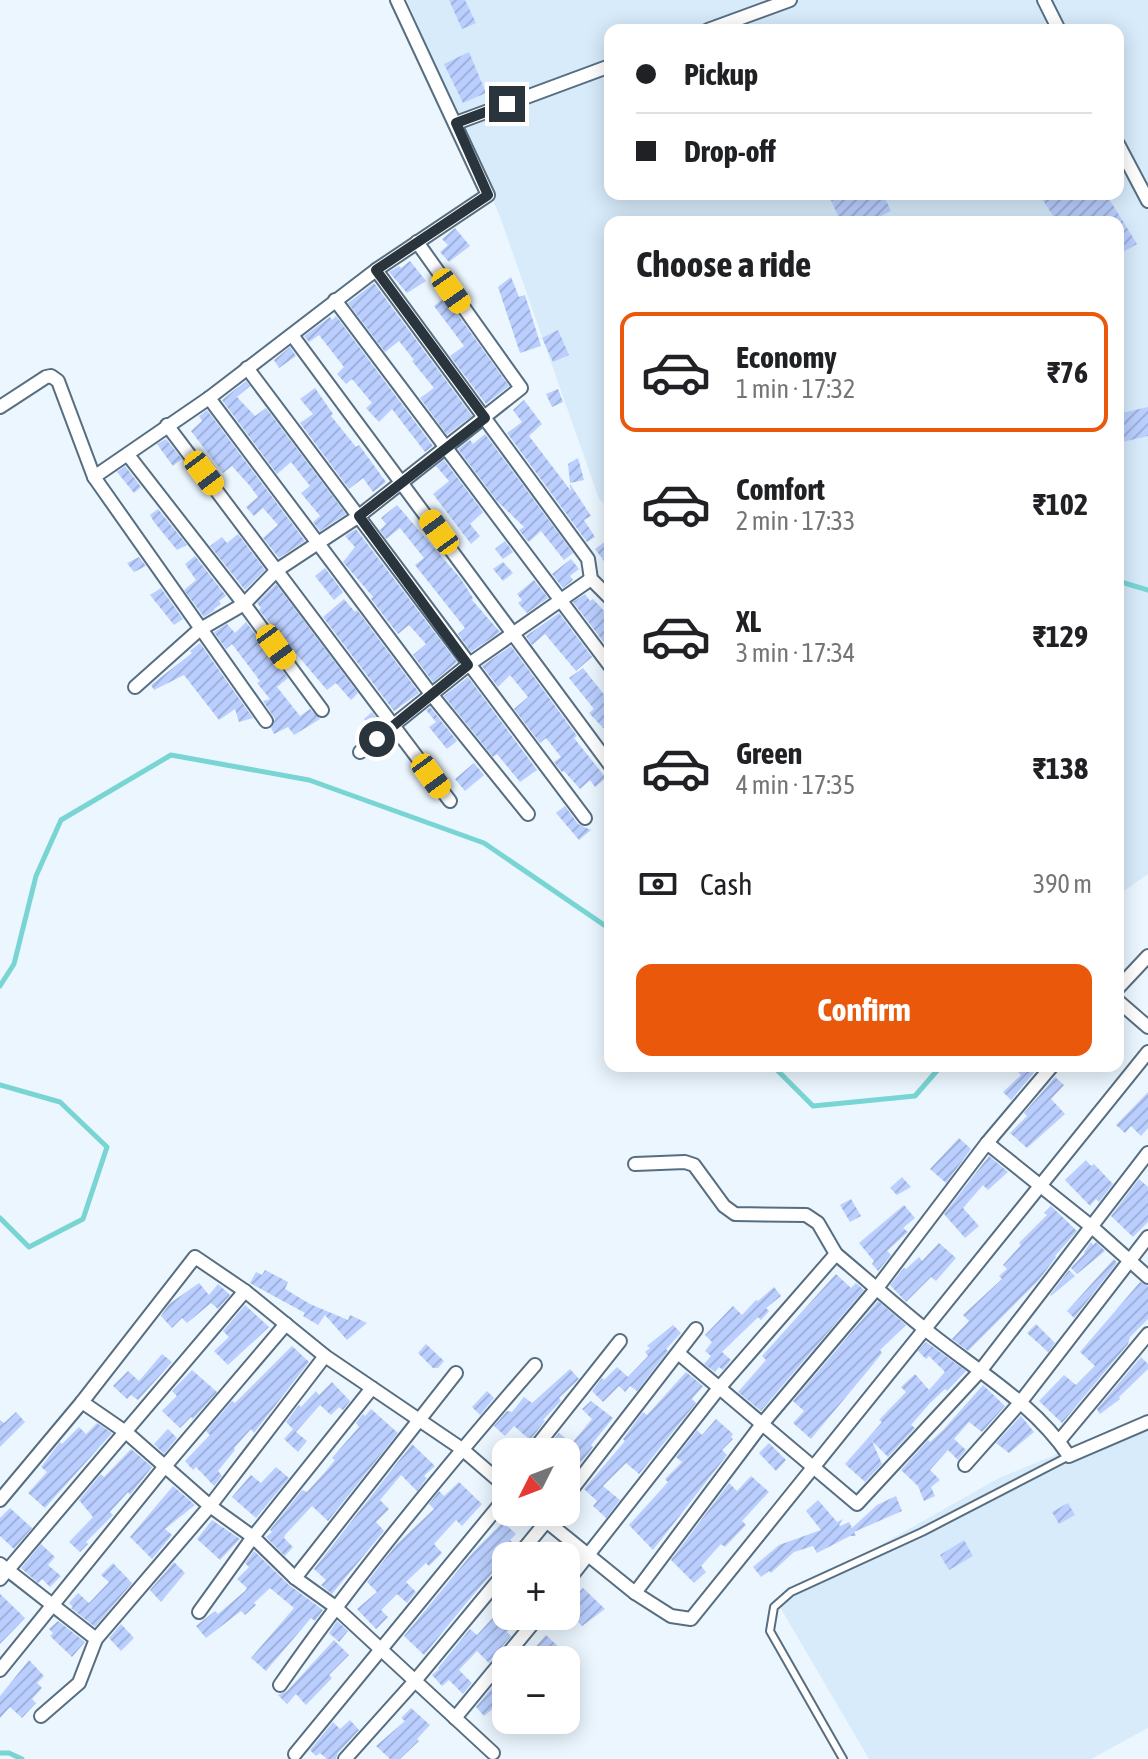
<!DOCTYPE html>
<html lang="en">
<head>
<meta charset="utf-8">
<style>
	body { margin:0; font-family:"Asap Condensed",sans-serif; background:#f6f6f6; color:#202124; height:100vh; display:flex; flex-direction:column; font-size:30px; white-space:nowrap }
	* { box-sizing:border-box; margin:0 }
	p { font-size:26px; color:#757577 }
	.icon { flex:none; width:44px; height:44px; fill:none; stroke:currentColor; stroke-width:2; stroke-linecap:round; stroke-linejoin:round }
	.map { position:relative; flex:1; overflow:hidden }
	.sheet { position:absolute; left:604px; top:216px; width:520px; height:856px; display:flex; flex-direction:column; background:#fff; border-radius:16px; box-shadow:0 4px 20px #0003 }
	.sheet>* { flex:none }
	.banner { position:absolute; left:604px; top:24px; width:520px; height:176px; border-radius:16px; box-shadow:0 4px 20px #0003; display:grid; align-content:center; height:176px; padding:0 32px; background:#fff }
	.needle { width:52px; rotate:228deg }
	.fabs { position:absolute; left:492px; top:1438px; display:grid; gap:16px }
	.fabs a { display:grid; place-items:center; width:88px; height:88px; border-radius:16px; background:#fff; box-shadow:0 4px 20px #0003; font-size:40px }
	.end { position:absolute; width:36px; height:36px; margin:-18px; border:10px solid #2a343c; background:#fff; box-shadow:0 0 0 4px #fff }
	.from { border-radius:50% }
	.car { position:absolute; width:24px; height:48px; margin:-24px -12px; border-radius:10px; box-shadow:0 0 6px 2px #0007; background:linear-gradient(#f5c518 24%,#345 0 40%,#f5c518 0 76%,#345 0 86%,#f5c518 0) }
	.banner b { display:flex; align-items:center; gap:28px; height:76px; font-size:30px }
	.banner b+b { border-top:2px solid #e0e0e0 }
	.banner i { width:20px; height:20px; background:#202124 }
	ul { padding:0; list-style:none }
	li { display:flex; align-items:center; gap:24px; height:120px; margin:0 16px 12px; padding:0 16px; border:4px solid transparent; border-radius:16px }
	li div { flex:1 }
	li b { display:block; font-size:30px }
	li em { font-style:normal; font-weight:700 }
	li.selected { border-color:#ea580c }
	li>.icon { width:72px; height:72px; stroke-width:1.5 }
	h2 { padding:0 32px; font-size:36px; line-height:96px }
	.pay { display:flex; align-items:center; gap:20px; height:88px; padding:0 32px; font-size:30px }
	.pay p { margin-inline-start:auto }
	.cta { display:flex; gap:16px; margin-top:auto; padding:16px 32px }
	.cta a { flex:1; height:92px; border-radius:16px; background:#ea580c; color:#fff; font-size:32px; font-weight:700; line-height:92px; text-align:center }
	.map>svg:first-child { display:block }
	.built { fill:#d7ebfb; fill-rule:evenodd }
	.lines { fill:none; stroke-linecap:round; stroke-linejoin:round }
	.stream { stroke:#78d5d4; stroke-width:5 }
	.building { fill:url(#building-hatch) }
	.service-casing { stroke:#576e81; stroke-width:10 }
	.minor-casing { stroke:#576e81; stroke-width:16 }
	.service { stroke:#fff; stroke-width:6 }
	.minor { stroke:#fff; stroke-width:12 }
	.route { stroke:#2a343c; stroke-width:10 }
</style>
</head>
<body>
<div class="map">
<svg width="1148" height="1759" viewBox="0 0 1148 1759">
	<defs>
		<pattern id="building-hatch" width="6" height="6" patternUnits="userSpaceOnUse" patternTransform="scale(2)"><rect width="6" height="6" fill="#bacfff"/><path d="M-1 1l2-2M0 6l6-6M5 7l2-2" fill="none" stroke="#a0b2db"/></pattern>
	</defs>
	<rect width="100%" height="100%" fill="#ebf6fe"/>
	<g class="built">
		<path d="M407,0H1148V874L1118,895V222H610V510L599,499L499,214ZM610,30H1118V194H610Z"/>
		<path d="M1148,1417V1728L1091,1759H869L780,1607L789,1597L999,1478Z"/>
	</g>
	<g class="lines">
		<g class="stream">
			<path d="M1118,581L1148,590"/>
			<path d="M0,986L14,964L36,876L61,820L171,755L309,780L484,843L610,929"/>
			<path d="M773,1066L813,1106L915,1096L941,1066"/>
			<path d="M0,1085L60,1102L107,1147L83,1219L29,1247L0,1218"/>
			<path d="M0,1753H9L22,1759"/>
		</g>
	</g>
	<g class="building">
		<path d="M449,0H465L476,23L462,29Z"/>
		<path d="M469,52L486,93L463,103L444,64Z"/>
		<path d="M828,194H883L891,211L869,222H841Z"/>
		<path d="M1039,194H1106L1137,244L1118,255V222H1057Z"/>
		<path d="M455,228L470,246L449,262L440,252L448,245L442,239Z"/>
		<path d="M410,261L426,281L407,293L389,272L399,266L401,268Z"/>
		<path d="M511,277L519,297L525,295L541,346L520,353L498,287Z"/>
		<path d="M374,283L472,416L447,435L420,398L434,388L412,361L414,360L399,341L385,352L348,303Z"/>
		<path d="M445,297L509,386L486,404L450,356L464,346L434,306Z"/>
		<path d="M336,316L433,446L425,452L392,409L379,422L366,408L372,403L352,379L346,384L337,374L344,367L319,335L309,342L304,336L330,317L332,320Z"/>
		<path d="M558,330L569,355L553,362L542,338Z"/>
		<path d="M290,347L296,356L279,368L274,360Z"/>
		<path d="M246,381L250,386L237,397L255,416L266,408L346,514L320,531L313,522L320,516L301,493L310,486L291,462L277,474L222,400Z"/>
		<path d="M315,388L333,414L331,416L356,447L359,445L386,482L373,492L363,478L349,489L300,423L313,414L300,399Z"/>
		<path d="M558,389L563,402L552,407L546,394Z"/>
		<path d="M524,400L542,424L529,436L571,491L570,484L591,516L584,520L595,537L587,542L507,433L522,422L513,410Z"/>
		<path d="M1148,407V436L1118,443V414Z"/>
		<path d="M207,410L305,541L279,558L263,538L278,525L263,508L254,516L246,507L258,497L250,486L232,466L223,473L191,431L202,421L199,416Z"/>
		<path d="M485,434L573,553L564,560L541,531L529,542L527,540L519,530L524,527L497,501L458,449L470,440L473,444Z"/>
		<path d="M166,439L182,459L173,466L157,444Z"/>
		<path d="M578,458L584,480L570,483L568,464Z"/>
		<path d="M444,460L483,512L470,524L480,536L471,544L433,494L449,481L436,466Z"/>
		<path d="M125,466L141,487L134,493L117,472Z"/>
		<path d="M397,505L461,579L473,598L472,600L500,632L471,652L458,634L465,628L415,565L424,558L400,528L386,539L380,530L386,524L381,518Z"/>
		<path d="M158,509L187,545L177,550L154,522L150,515Z"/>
		<path d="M356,529L457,662L433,682L413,655L426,644L409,625L398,634L371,599L373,597L343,562L355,547L345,536Z"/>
		<path d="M238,534L265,570L245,590L210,546L222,537L227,543Z"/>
		<path d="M610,538V569L595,549Z"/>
		<path d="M505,541L513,552L503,559L495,549Z"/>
		<path d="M195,556L226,596L219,601L221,604L214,609L215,610L204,617L184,590L196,580L185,564Z"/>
		<path d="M139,557L146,566L134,572L127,563Z"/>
		<path d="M571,559L579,569L570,576L573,580L563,588L552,574Z"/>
		<path d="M503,562L513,573L503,581L493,569Z"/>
		<path d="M325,568L343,592L334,600L315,576Z"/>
		<path d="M534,580L548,598L527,613L518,603L522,600L517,594Z"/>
		<path d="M276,584L358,693L351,700L336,683L327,690L259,610L261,608L257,603Z"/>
		<path d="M161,588L183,619L174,625L150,595Z"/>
		<path d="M585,594L590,601L593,599L605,612L610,608V641L606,645L573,602Z"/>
		<path d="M344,599L355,612L357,610L419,693L394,711L323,617Z"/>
		<path d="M559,613L592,657L576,671L545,634L532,645L526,636Z"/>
		<path d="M246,622L288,678L277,687L300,716L310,709L320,719L294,735L288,727L274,734L271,728L275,719L263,701L270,699L257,683L260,681L232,644L226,649L214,632L227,624L235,633Z"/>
		<path d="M200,643L228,683L253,718L239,722L235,709L219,720L184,675L154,690L151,685L192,653L190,651Z"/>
		<path d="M511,646L577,736L574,738L606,778L595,787L590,780L580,789L564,771L562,772L554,762L561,757L546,738L540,743L514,709L528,697L510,675L498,687L482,666Z"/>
		<path d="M583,668L610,702V735L589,713L594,709L569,678Z"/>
		<path d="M468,677L537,770L520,782L497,754L493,757L444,696Z"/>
		<path d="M430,707L457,741L447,749L429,727L436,722L426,710Z"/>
		<path d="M372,712L381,724L373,730L364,719Z"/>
		<path d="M474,763L484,775L465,791L455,779Z"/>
		<path d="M565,806L578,824L591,830L579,840L556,813Z"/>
		<path d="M1012,1066H1034L1037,1069L1011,1100L1003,1092L1021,1075Z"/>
		<path d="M1055,1077L1064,1085L1051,1099L1065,1114L1027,1148L1010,1133L1027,1116L1024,1113Z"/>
		<path d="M1148,1092V1128L1141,1136L1131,1126L1125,1133L1116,1125Z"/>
		<path d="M959,1138L971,1149L946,1183L930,1169Z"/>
		<path d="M989,1156L1008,1172L988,1190L983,1185L963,1208L979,1226L965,1238L944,1214Z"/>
		<path d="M1086,1160L1091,1166L1094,1164L1113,1184L1099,1202L1096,1199L1090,1206L1065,1180Z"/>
		<path d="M902,1177L911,1187L897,1195L890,1188Z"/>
		<path d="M1139,1179L1148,1187V1222L1133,1237L1111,1216Z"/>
		<path d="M851,1199L861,1216L850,1222L840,1205Z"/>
		<path d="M904,1205L915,1218L903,1228L908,1232L887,1251L891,1255L878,1271L872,1264L874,1261L859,1243Z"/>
		<path d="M1051,1206L1077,1231L1055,1256L1056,1257L1038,1281L968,1351L952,1339L969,1321L963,1315L1002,1279L999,1276L1007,1269L1003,1265L1021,1245L1019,1243L1047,1215L1044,1213Z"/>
		<path d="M1091,1242L1093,1245L1096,1242L1105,1251L1077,1274L1071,1268L1085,1253L1084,1252Z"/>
		<path d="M939,1243L956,1258L936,1281L931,1277L906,1302L890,1285L904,1268L906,1269L919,1257L922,1261Z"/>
		<path d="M1114,1259L1117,1263L1074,1318L1067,1311Z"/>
		<path d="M265,1270L288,1282L285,1289L310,1304L348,1320L350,1315L367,1323L347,1340L325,1315L318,1325L303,1316L305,1313L250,1283L256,1272L262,1275Z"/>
		<path d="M1069,1270L1075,1276L1051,1296L1050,1295Z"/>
		<path d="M836,1274L851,1288L856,1283L864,1290L761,1411L738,1392L766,1360L762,1356Z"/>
		<path d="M1140,1282L1148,1286V1319L1130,1337L1128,1344L1062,1423L1039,1401L1064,1375L1076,1385L1095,1366L1080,1352Z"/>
		<path d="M199,1283L209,1295L218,1284L230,1295L218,1309L211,1303L187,1323L182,1318L172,1328L161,1316L169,1304Z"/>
		<path d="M774,1287L781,1296L766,1308L769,1311L761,1320L758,1317L722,1352L731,1360L723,1370L719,1367L715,1372L704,1364L711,1356L705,1351L712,1342L705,1335L733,1306L742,1315L756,1300L758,1301Z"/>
		<path d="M878,1301L906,1325L880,1350L882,1353L870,1368L811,1439L793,1423L804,1411L793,1401Z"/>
		<path d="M245,1305L269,1327L228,1365L214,1351L229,1337L223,1331Z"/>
		<path d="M1036,1324L1055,1343L1048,1352L1027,1333Z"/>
		<path d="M673,1325L681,1333L666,1349L668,1351L637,1391L630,1386L625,1392L619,1386L603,1402L592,1391L602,1378L604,1380L617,1367L628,1377L648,1356L645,1352L650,1348L647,1346Z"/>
		<path d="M926,1342L966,1371L947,1391L945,1389L929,1404L911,1425L915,1428L888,1457L872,1441L882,1464L865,1482L845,1464L882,1422L879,1420L906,1392L901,1387L915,1374L929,1390L945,1372L929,1356L926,1359L918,1351Z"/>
		<path d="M426,1344L444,1361L438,1368H433L418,1353Z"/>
		<path d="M292,1346L309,1362L257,1429L254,1433L251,1429L234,1448L235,1450L218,1471L222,1476L214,1486L196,1467L193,1470L185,1461L210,1435L206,1431L232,1401L235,1403Z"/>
		<path d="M162,1354L172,1362L138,1400L131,1395L127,1399L113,1386L128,1371L139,1381Z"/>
		<path d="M1141,1357L1148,1364V1369L1119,1397L1120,1399L1100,1414L1097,1409Z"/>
		<path d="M570,1369L579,1379L559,1398L561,1401L543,1420L545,1421L530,1440L514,1426L505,1436L494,1426L507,1411L512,1412L524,1397L532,1403Z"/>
		<path d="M192,1370L217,1392L193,1419L191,1417L180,1428L162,1411L177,1396L172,1391Z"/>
		<path d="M686,1372L703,1386L692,1399L696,1403L639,1474L626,1463L603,1486L620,1500L606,1518L593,1506L597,1501L584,1489L625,1441L623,1439L643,1412L647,1415Z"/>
		<path d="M332,1382L350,1401L343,1410L339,1407L331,1415L320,1405L296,1432L307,1441L298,1452L284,1439L293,1429L286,1422L299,1405L301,1407L316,1391L319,1395Z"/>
		<path d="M983,1385L1005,1406L982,1432L969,1422L954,1439L966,1450L958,1460L948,1450L930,1470L940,1480L931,1487L935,1496L924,1501L918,1486L901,1470L928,1440L930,1442L944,1429Z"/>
		<path d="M487,1391L494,1398L480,1415L472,1407Z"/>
		<path d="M591,1401L613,1418L591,1445L593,1447L579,1465L566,1452L544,1451L559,1433L572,1443L592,1419L582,1409Z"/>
		<path d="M371,1409L398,1433L328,1521L312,1506L285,1535L284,1538L293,1547L285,1556L266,1537L272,1532L270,1530L302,1490L307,1492L325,1472L335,1460L332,1458L359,1427L356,1423L363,1414L365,1416Z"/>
		<path d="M16,1412L25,1422L0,1447V1420L4,1423Z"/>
		<path d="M1021,1416L1034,1432L1009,1453L996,1443Z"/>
		<path d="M716,1419L733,1434L731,1437L733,1439L722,1450L727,1455L653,1550L629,1525L668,1482L665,1479L682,1462L676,1457L697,1430L702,1435Z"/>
		<path d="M97,1423L112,1433L45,1508L28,1493L47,1472L41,1467L60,1442L62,1444L79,1427L86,1434Z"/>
		<path d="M168,1429L177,1438L164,1454L154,1444Z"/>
		<path d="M769,1443L786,1460L776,1471L759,1453Z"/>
		<path d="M412,1444L435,1466L424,1476L427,1478L417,1491L401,1475L380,1500L389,1509L376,1522L384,1531L332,1594L321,1585L326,1580L314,1569Z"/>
		<path d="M131,1449L152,1467L130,1495L128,1492L110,1512L113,1515L86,1542L88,1544L80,1552L69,1542L93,1517L79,1500L101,1474L104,1477Z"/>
		<path d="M276,1467L289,1478L256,1518L232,1497L251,1475L261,1483Z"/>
		<path d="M751,1476L769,1492L742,1521L746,1525L725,1547L721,1544L701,1566L706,1572L694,1583L671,1560L729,1483L737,1491Z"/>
		<path d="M459,1482L482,1504L462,1526L456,1520L434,1544L442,1553L429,1566L426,1563L406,1582L416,1592L407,1603L397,1594L381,1610L388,1617L376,1629L357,1609L377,1592L367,1582L397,1544L434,1509L429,1504L439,1491L444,1496Z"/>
		<path d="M173,1486L195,1505L165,1529L172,1535L152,1559L130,1537Z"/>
		<path d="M896,1496L902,1511L854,1532L856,1536H850L817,1553L813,1546L794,1552L771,1573L769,1571L761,1577L753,1567L779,1545L821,1530L806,1511L818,1500L837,1522L843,1519L839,1525L840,1526L849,1522L852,1528L877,1505Z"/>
		<path d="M1068,1503L1075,1515L1059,1524L1052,1512Z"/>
		<path d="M10,1508L32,1528L14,1549L0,1536V1518Z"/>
		<path d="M212,1520L240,1539L220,1560L197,1539Z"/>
		<path d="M503,1522L516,1534L510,1540L515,1545L506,1556V1562L499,1565L468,1601L424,1655L404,1636L474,1551Z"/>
		<path d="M964,1540L973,1556L949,1570L940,1555Z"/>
		<path d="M41,1544L55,1557L48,1565L61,1576L50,1587L42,1579L38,1583L21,1568Z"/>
		<path d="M254,1551L289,1585L323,1610L315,1621L311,1618L266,1671L251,1658L294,1608L270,1588L254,1603L256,1605L245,1615L241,1611L206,1638L196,1626L215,1611L218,1614L245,1591L247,1588L237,1579L249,1567L245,1563Z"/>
		<path d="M174,1562L185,1573L161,1602L150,1590Z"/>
		<path d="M113,1563L132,1583L95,1627L71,1608L73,1607L69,1603L78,1593L89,1603L109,1582L101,1575Z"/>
		<path d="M583,1588L605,1609L582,1626L568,1612L576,1605L571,1600Z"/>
		<path d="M0,1594L25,1618L0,1644Z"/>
		<path d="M506,1603V1616H521L507,1632L511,1636L489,1663L477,1651L459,1670L472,1683L463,1694L449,1680L442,1686L432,1675L439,1669L438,1668L470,1629L477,1635Z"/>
		<path d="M58,1621L85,1642L72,1657L50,1636L53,1633L49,1629Z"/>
		<path d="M337,1621L348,1631L339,1642L329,1633Z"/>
		<path d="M121,1624L134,1638L121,1651L109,1638Z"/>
		<path d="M546,1635L565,1653L559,1660H524Z"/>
		<path d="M334,1640L349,1655L329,1675L332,1678L306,1705L296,1694L287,1704L278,1695L287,1691Z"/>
		<path d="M29,1660L44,1676L37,1683L42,1688L32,1699L36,1703L22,1718L10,1707L0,1718V1696Z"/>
		<path d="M506,1670V1698L484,1716L476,1707Z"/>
		<path d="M411,1708L430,1725L417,1739L419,1741L400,1759H390L376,1746L405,1721L401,1718Z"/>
		<path d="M350,1720L359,1730L338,1753L336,1759H327L320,1753L316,1756L310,1750L333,1722L340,1729Z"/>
	</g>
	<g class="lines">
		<g class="service-casing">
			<path id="service" d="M843,1759L770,1631L774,1607L791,1592L922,1532L1069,1456"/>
		</g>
		<g class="minor-casing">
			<g id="minor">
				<path d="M1044,0L1059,30"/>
				<path d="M708,30L790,0"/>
				<path d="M456,123L610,66"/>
				<path d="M1118,144L1148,201"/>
				<path d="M376,270L588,559L591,579L610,598"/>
				<path d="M335,300L610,666"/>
				<path d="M292,335L610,765"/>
				<path d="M247,368L585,818"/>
				<path d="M209,398L431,694L528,814"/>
				<path d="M0,407L46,377L51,376L58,381L94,477L266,721"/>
				<path d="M167,425L450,801"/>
				<path d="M128,455L244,604L322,710"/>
				<path d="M94,477L209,398L376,270L488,195L397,0"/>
				<path d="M135,687L199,630L244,604L277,570L359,516L521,388L417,242"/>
				<path d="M360,752L468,665L591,579"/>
				<path d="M1118,988L1148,956"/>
				<path d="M1118,1001L1148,1027"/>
				<path d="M987,1143L1092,1227L1148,1277"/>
				<path d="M635,1164L685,1162L694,1165L724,1206L735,1214L806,1215L818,1223L836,1254"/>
				<path d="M678,1353L857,1504L981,1370L1148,1153"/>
				<path d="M82,1402L127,1433L210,1506L253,1537L295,1578L334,1606L493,1753"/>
				<path d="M1059,1441L1148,1334"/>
				<path d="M532,1452L620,1341"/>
				<path d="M965,1465L1019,1404L1148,1237"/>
				<path d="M566,1497L696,1329"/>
				<path d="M0,1500L82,1402L195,1257L245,1291L325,1356L462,1449L506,1487"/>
				<path d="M535,1512L635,1593L671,1616L691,1619L1148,1052"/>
				<path d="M518,1556L554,1512"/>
				<path d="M0,1564L96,1639"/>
				<path d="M295,1578L456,1373"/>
				<path d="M0,1579L245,1291"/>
				<path d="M566,1583L719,1388L836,1254C866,1279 895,1305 926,1330C974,1369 1034,1403 1069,1456L1148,1422"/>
				<path d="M635,1593L762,1424L877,1288L987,1143L1052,1066"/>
				<path d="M199,1612L253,1537L372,1388"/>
				<path d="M0,1670L166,1465L286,1324"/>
				<path d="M280,1685C358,1573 445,1468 535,1365"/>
				<path d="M41,1716L79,1683L96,1639L210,1506L325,1356"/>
				<path d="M455,1718L539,1616"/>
				<path d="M295,1754L506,1497"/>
				<path d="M345,1759L414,1682L506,1571"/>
			</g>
		</g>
		<use href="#service" class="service"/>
		<use href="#minor" class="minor"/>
	</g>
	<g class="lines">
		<path class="route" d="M377,739L468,665L359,516L485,418L376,270L488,195L456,123L507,104"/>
	</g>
</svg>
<div class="fabs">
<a><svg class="needle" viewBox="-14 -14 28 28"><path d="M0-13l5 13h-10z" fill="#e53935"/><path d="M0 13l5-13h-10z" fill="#757577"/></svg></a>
<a>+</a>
<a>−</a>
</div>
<i class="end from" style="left:377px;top:739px"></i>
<i class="end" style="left:507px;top:104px"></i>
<i class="car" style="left:451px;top:291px;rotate:145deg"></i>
<i class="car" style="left:204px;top:473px;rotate:143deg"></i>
<i class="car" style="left:439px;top:532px;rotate:324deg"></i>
<i class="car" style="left:276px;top:647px;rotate:144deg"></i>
<i class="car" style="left:431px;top:776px;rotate:144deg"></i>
<div class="banner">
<b><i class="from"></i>Pickup</b>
<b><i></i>Drop-off</b>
</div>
<section class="sheet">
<h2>Choose a ride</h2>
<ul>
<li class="selected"><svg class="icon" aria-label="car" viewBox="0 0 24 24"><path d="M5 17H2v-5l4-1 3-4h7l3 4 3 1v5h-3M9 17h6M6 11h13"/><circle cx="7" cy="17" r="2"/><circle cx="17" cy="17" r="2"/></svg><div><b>Economy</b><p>1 min · 17:32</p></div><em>₹76</em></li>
<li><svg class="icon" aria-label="car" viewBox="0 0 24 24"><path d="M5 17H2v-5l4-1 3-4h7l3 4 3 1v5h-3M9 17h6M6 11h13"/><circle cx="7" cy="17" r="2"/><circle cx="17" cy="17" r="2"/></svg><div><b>Comfort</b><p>2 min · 17:33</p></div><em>₹102</em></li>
<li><svg class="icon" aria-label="car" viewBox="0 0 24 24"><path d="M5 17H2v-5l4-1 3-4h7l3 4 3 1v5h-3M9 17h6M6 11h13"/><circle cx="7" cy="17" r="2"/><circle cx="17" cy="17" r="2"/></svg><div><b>XL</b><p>3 min · 17:34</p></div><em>₹129</em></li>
<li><svg class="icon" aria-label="car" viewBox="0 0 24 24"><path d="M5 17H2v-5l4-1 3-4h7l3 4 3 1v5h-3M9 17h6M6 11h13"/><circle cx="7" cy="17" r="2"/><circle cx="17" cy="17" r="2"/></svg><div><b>Green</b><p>4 min · 17:35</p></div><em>₹138</em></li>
</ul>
<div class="pay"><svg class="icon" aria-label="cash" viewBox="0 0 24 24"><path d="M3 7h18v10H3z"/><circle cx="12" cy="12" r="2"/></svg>Cash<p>390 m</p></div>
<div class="cta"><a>Confirm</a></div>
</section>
</div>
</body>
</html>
